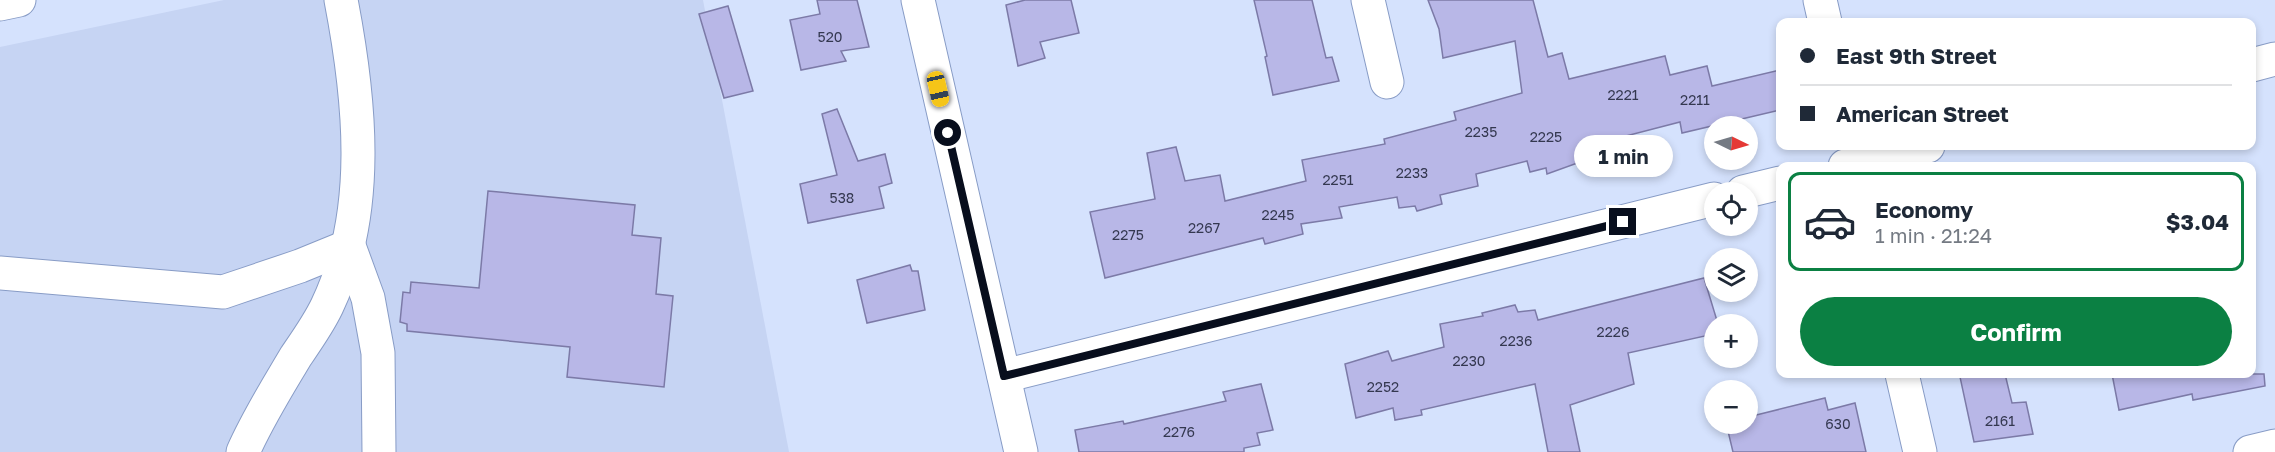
<!DOCTYPE html>
<html lang="en">
<head>
<meta charset="utf-8">
<style>
	body { margin:0; font-family:"Golos Text",sans-serif; background:#f6f6f7; color:#1f2937; height:100vh; display:flex; flex-direction:column; font-size:22px; white-space:nowrap }
	* { box-sizing:border-box; margin:0 }
	p { font-size:20px; color:#747a83 }
	.icon { flex:none; width:33px; height:33px; fill:none; stroke:currentColor; stroke-width:2; stroke-linecap:round; stroke-linejoin:round }
	.map { position:relative; flex:1; overflow:hidden }
	.drawer { position:absolute; left:1776px; top:162px; width:480px; height:216px; display:flex; flex-direction:column; background:#fff; border-radius:12px; box-shadow:0 3px 9px #0003 }
	.drawer>* { flex:none }
	.hud { position:absolute; left:1776px; top:18px; width:480px; height:132px; border-radius:12px; box-shadow:0 3px 9px #0003; display:grid; align-content:center; height:132px; padding:0 24px; background:#fff }
	.needle { width:39px; rotate:95deg }
	.controls { position:absolute; left:1704px; top:116px; display:grid; gap:12px }
	.controls a { display:grid; place-items:center; width:54px; height:54px; border-radius:50%; background:#fff; box-shadow:0 3px 9px #0003; font-size:30px }
	.end { position:absolute; width:27px; height:27px; margin:-14px; border:8px solid #080e1d; background:#fff; box-shadow:0 0 0 3px #fff }
	.from { border-radius:50% }
	.bubble { position:absolute; height:42px; border-radius:21px; background:#fff; box-shadow:0 3px 9px #0003; font-size:20px; font-weight:700; line-height:42px; text-align:center }
	.car { position:absolute; width:18px; height:36px; margin:-18px -9px; border-radius:8px; box-shadow:0 0 4px 2px #0007; background:linear-gradient(#f5c518 24%,#345 0 40%,#f5c518 0 76%,#345 0 86%,#f5c518 0) }
	.hud b { display:flex; align-items:center; gap:21px; height:57px; font-size:22px }
	.hud b+b { border-top:2px solid #e0e1e3 }
	.hud i { width:15px; height:15px; background:#1f2937 }
	ul { padding:10px 0 0; list-style:none }
	li { display:flex; align-items:center; gap:18px; height:99px; margin:0 12px 9px; padding:0 12px; border:3px solid transparent; border-radius:12px }
	li div { flex:1 }
	li b { display:block; font-size:22px }
	li em { font-style:normal; font-weight:700 }
	li.current { border-color:#0b8043 }
	li>.icon { width:54px; height:54px; stroke-width:1.5 }
	.button { display:flex; gap:12px; margin-top:auto; padding:12px 24px }
	.button a { flex:1; height:69px; border-radius:36px; background:#0b8043; color:#fff; font-size:24px; font-weight:700; line-height:69px; text-align:center }
	.map>svg:first-child { display:block }
	.built { fill:#c6d4f3 }
	.building { fill:#b8b7e7; stroke:#7c7aa7; stroke-width:1.5 }
	.lines { fill:none; stroke-linecap:round; stroke-linejoin:round }
	.minor-casing { stroke:#889cc6; stroke-width:35 }
	.minor { stroke:#fff; stroke-width:33 }
	.route { stroke:#080e1d; stroke-width:8 }
	.labels { text-anchor:middle; dominant-baseline:central; stroke-width:4.5; stroke-linejoin:round; paint-order:stroke }
	.number-label { font-size:14px; fill:#343850 }
</style>
</head>
<body>
<div class="map">
<svg width="2275" height="452" viewBox="0 0 2275 452">
	<rect width="100%" height="100%" fill="#d5e2fd"/>
	<path class="built" d="M224,0H703L789,452H0V47Z"/>
	<g class="building">
		<path d="M817,0H857L869,47L841,51L846,61L801,70L790,20L820,14Z"/>
		<path d="M1025,0H1071L1079,33L1040,42L1045,58L1018,66L1006,5Z"/>
		<path d="M1254,0H1312L1326,58L1332,57L1339,81L1273,95L1265,57L1267,56Z"/>
		<path d="M1428,0H1533L1548,57L1562,53L1569,79L1665,56L1670,75L1707,66L1712,86L1780,70V110L1682,133L1680,122L1618,138L1619,148L1547,174L1546,168L1530,172L1527,161L1476,174L1478,186L1440,195L1442,204L1417,211L1415,206L1399,208L1397,197L1339,207L1342,218L1301,224L1303,234L1265,244L1263,238L1105,278L1090,212L1155,199L1147,153L1176,147L1185,181L1220,175L1225,201L1306,181L1302,160L1385,144L1384,139L1456,120L1454,112L1522,93L1515,41L1443,58L1439,29Z"/>
		<path d="M728,6L753,91L724,98L699,14Z"/>
		<path d="M837,109L858,161L885,154L892,183L879,187L884,208L808,223L800,184L837,175L822,114Z"/>
		<path d="M488,191L635,205L632,235L661,238L656,294L673,296L664,387L567,377L570,347L407,331V324L400,322L403,292L410,293L411,282L479,288Z"/>
		<path d="M910,265L912,271H918L925,310L867,323L857,280Z"/>
		<path d="M1704,278L1718,324H1714V334L1628,353L1634,384L1570,405L1580,452H1548L1535,384L1421,410L1422,415L1395,420L1393,408L1356,418L1345,364L1388,351L1392,361L1444,347L1440,324L1483,316L1482,313L1515,305L1518,312L1535,310L1538,320Z"/>
		<path d="M1984,374H2005L2012,403L2026,402L2033,434L1974,442L1960,377Z"/>
		<path d="M2112,374H2264L2265,386L2193,400L2192,394L2119,410Z"/>
		<path d="M1261,384L1273,430L1257,433L1260,445L1244,448V452H1079L1075,430L1123,421L1124,424L1226,401L1223,392Z"/>
		<path d="M1825,398L1828,410L1855,403L1866,452H1733L1727,427L1748,424V417Z"/>
	</g>
	<g class="lines">
		<g class="minor-casing">
			<g id="minor">
				<path d="M918,0L1021,452"/>
				<path d="M1368,0L1387,82"/>
				<path d="M1820,0L1825,22"/>
				<path d="M0,4L19,0"/>
				<path d="M2252,65L2275,59"/>
				<path d="M1845,166L1928,146"/>
				<path d="M1743,192L1780,183"/>
				<path d="M0,273L223,292L300,266L349,246L368,298L378,353L379,452"/>
				<path d="M1902,374L1920,452"/>
				<path d="M1004,376L1714,199"/>
				<path d="M243,452C258,418 277,388 296,356C307,340 319,323 327,306C372,212 360,99 341,0"/>
				<path d="M2250,452L2275,446"/>
			</g>
		</g>
		<use href="#minor" class="minor"/>
	</g>
	<g class="lines">
		<path class="route" d="M948,133L1004,376L1623,222"/>
	</g>
	<g class="labels">
		<g class="number-label">
			<text x="830" y="36">520</text>
			<text x="1623" y="94">2221</text>
			<text x="1695" y="99">2211</text>
			<text x="1481" y="131">2235</text>
			<text x="1546" y="136">2225</text>
			<text x="1412" y="172">2233</text>
			<text x="1338" y="179">2251</text>
			<text x="842" y="197">538</text>
			<text x="1278" y="214">2245</text>
			<text x="1204" y="227">2267</text>
			<text x="1128" y="234">2275</text>
			<text x="1613" y="331">2226</text>
			<text x="1516" y="340">2236</text>
			<text x="1469" y="360">2230</text>
			<text x="1383" y="386">2252</text>
			<text x="2000" y="420">2161</text>
			<text x="1838" y="423">630</text>
			<text x="1179" y="431">2276</text>
		</g>
	</g>
</svg>
<div class="controls">
<a><svg class="needle" viewBox="-14 -14 28 28"><path d="M0-13l5 13h-10z" fill="#e53935"/><path d="M0 13l5-13h-10z" fill="#747a83"/></svg></a>
<a><svg class="icon" aria-label="locate" viewBox="0 0 24 24"><circle cx="12" cy="12" r="6"/><path d="M12 2v4M12 18v4M2 12h4M18 12h4"/></svg></a>
<a><svg class="icon" aria-label="layers" viewBox="0 0 24 24"><path d="M12 4l9 5-9 5-9-5zM3 14l9 5 9-5"/></svg></a>
<a>+</a>
<a>−</a>
</div>
<i class="end from" style="left:948px;top:133px"></i>
<i class="end" style="left:1623px;top:222px"></i>
<div class="bubble" style="left:1574px;top:135px;width:99px">1 min</div>
<i class="car" style="left:938px;top:89px;rotate:167deg"></i>
<div class="hud">
<b><i class="from"></i>East 9th Street</b>
<b><i></i>American Street</b>
</div>
<section class="drawer">
<ul>
<li class="current"><svg class="icon" aria-label="car" viewBox="0 0 24 24"><path d="M5 17H2v-5l4-1 3-4h7l3 4 3 1v5h-3M9 17h6M6 11h13"/><circle cx="7" cy="17" r="2"/><circle cx="17" cy="17" r="2"/></svg><div><b>Economy</b><p>1 min · 21:24</p></div><em>$3.04</em></li>
</ul>
<div class="button"><a>Confirm</a></div>
</section>
</div>
</body>
</html>
